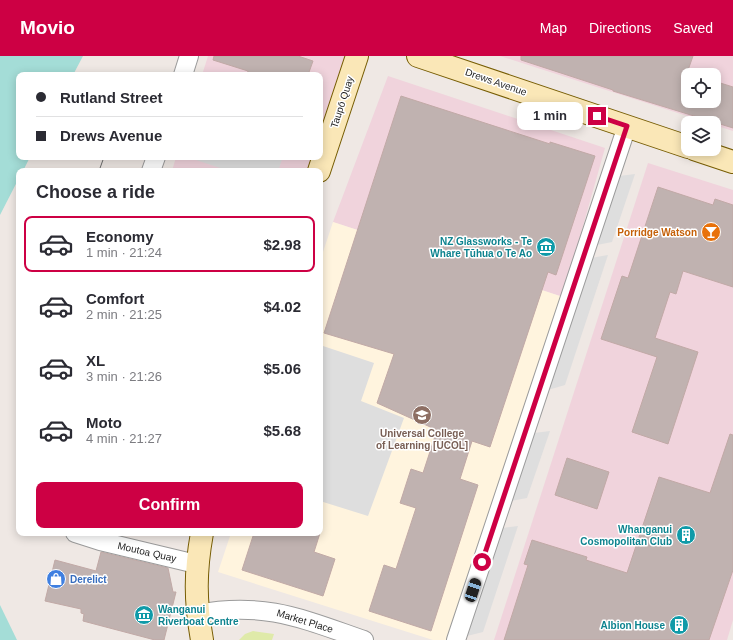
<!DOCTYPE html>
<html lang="en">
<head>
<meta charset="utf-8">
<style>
	body { margin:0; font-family:Arial,sans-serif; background:#f2f2f3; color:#2b2b33; height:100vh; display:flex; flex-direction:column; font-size:15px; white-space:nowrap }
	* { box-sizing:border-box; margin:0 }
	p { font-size:13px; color:#7c7c81 }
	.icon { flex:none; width:22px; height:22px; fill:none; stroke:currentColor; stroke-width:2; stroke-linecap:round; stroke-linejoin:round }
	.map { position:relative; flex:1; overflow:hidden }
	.side { position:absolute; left:16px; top:112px; width:307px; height:368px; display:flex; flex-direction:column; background:#fff; border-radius:8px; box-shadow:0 2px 10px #0003 }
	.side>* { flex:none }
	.top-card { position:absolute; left:16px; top:16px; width:307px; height:88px; border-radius:8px; box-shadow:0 2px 10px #0003; display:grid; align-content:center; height:88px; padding:0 20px; background:#fff }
	.controls { position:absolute; left:681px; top:12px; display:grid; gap:8px }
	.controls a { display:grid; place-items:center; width:40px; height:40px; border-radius:8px; background:#fff; box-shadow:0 2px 10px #0003; font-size:20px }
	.end { position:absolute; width:18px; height:18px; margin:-9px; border:5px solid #cd0044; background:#fff; box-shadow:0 0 0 2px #fff }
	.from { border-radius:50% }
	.bubble { position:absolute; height:28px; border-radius:8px; background:#fff; box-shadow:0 2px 10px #0003; font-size:13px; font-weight:800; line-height:28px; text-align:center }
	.car { position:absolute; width:12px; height:24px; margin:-12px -6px; border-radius:5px; box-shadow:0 0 3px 1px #0007; background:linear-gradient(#222 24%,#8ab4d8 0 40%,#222 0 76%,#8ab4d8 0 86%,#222 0) }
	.top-card b { display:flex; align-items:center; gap:14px; height:38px; font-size:15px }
	.top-card b+b { border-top:1px solid #e1e1e2 }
	.top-card i { width:10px; height:10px; background:#2b2b33 }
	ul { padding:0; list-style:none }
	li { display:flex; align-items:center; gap:12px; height:56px; margin:0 8px 6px; padding:0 12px; border:2px solid transparent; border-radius:8px }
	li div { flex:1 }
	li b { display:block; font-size:15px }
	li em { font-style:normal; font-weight:800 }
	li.on { border-color:#cd0044 }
	li>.icon { width:36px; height:36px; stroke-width:1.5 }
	h2 { padding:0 20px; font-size:18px; line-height:48px }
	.action { display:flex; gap:8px; margin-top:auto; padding:8px 20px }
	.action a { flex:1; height:46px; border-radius:8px; background:#cd0044; color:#fff; font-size:16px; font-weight:800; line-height:46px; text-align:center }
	header { display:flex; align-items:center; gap:24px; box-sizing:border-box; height:56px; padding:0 20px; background:#cd0044; color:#fff }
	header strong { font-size:19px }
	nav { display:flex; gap:22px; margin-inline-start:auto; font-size:14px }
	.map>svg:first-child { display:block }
	.commercial { fill:#f0d3dc; fill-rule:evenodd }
	.education { fill:#fff4de }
	.grass { fill:#dfeaa9 }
	.parking { fill:#dedede }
	.water { fill:#a4ddd7 }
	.building { fill:#c0b2b0; stroke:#c1a9a6 }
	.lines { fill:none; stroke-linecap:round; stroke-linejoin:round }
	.street-casing { stroke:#9b9b9b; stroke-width:20 }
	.secondary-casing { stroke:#775d04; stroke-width:24 }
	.street { stroke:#fff; stroke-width:18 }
	.secondary { stroke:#fae7b7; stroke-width:22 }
	.tram { stroke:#6c6c6c; stroke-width:1 }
	.route { stroke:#cd0044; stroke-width:5 }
	.labels { text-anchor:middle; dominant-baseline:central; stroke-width:3; stroke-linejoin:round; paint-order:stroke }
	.street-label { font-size:10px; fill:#1e1e1e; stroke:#fff }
	.food-label { font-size:10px; font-weight:bold; fill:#c56008; stroke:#fff; text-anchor:end }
	.culture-label { font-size:10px; font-weight:bold; fill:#0d838f; stroke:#fff; text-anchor:end }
	.education-label { font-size:10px; font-weight:bold; fill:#785e54; stroke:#fff }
	.shop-label { font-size:10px; font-weight:bold; fill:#366cbe; stroke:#fff; text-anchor:start }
</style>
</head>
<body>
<header>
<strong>Movio</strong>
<nav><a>Map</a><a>Directions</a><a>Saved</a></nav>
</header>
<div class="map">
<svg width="733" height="584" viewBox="0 0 733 584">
	<rect width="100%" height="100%" fill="#efe8e4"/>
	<g class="commercial">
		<path d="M208,0H353L320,98V19H202Z"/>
		<path d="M500,0H733V75L714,69V67H709ZM688,19H714V45H688Z"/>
		<path d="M388,20L605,92L563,241L333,166Z"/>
		<path d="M176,101H319L314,115H172Z"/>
		<path d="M648,107L733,134V564L727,584H494Z"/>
	</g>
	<path class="education" d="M333,166L563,241L449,584H433L218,516L231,477H320V205Z"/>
	<path class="grass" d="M253,575L274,578L272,584H239L245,578Z"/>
	<g class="parking">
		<path d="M187,101H283L278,115H229Z"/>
		<path d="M635,118L612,186L597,189L619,120Z"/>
		<path d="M608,199L565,329L548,334L591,202Z"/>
		<path d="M320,289L374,307L361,345L404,362L368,460L320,445Z"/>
		<path d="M550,375L527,442L511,445L534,377Z"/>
		<path d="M518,470L483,576L467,580L502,472Z"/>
	</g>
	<g class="water">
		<path d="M0,0H83L73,19H19V101H30L23,115H19V122L0,159Z"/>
		<path d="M0,549L17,584H0Z"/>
	</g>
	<g class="building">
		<path d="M214,0H298L313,5L308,19H247L248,15L213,4Z"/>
		<path d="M521,0H693L687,17L694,19H688V45H714V25L733,31V72L613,35V34L521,4Z"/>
		<path d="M401,40L550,88V86L595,100L556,219L548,216L490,391L472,385L460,423L478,429L431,575L369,555L384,509L396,513L416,452L400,447L411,413L423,417L437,374L377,347L394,298L324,277Z"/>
		<path d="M658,131L713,149L715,143L733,149V231L683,215L676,238L670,236L655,282L698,296L668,388L632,376L657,301L601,283L622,220L628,222Z"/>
		<path d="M730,378L733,379V514L709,584H504L528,509L524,508L532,484L587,501L586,504L627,517L659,421L710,437Z"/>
		<path d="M567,402L609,416L597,453L555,439Z"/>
		<path d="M254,477H320L314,496L335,503L323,540L242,514Z"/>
		<path d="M101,496L168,512L173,536H176L164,584H155L83,565L84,558L81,557V553L45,545L55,504L96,515Z"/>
	</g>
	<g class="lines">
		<g class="street-casing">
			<g id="street">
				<path d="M183,19L189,0"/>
				<path d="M151,115L156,101"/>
				<path d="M75,477L100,485L196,508"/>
				<path d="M197,558C264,545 303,563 364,584"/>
				<path d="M456,584L627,70"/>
			</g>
		</g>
		<g class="secondary-casing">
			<g id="secondary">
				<path d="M418,0L688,91"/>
				<path d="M694,93L733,106"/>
				<path d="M319,115L357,0"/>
				<path d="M202,584C195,545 195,516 202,477"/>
			</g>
		</g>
		<use href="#street" class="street"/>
		<use href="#secondary" class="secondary"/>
		<path class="tram" d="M99,115L104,101"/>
	</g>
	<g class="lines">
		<path class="route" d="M482,506L627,70L597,60"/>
	</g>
	<defs>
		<g id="bar-disc" transform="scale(1)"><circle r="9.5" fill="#e8710a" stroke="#fff"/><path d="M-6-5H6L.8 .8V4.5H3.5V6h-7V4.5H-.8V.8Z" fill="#fff"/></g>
		<g id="museum-disc" transform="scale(1)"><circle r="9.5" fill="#0f9aa8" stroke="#fff"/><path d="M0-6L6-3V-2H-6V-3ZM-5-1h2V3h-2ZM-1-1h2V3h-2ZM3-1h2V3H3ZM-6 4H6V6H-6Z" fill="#fff"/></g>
		<g id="university-disc" transform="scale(1)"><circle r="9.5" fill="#8d6e63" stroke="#fff"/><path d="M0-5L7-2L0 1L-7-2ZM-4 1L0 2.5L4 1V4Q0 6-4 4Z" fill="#fff"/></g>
		<g id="building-disc" transform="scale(1)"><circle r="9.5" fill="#0f9aa8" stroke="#fff"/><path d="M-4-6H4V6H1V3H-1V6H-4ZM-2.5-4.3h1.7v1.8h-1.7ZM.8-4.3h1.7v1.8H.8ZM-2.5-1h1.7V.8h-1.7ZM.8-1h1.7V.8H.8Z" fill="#fff"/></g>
		<g id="shop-disc" transform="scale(1)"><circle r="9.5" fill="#3f7fe0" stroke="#fff"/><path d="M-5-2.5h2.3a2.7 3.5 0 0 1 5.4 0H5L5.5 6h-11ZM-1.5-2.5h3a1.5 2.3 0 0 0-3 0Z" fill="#fff"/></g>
	</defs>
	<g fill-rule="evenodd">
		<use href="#bar-disc" x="711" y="176"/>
		<use href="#museum-disc" x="546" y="191"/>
		<use href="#university-disc" x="422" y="359"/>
		<use href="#building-disc" x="686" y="479"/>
		<use href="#shop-disc" x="56" y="523"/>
		<use href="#museum-disc" x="144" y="559"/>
		<use href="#building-disc" x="679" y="569"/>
	</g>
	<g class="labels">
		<g class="street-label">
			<text transform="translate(496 26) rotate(19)">Drews Avenue</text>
			<text transform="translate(342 46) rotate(-72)">Taupō Quay</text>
			<text transform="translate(147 496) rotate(13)">Moutoa Quay</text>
			<text transform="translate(305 565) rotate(17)">Market Place</text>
		</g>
		<g class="food-label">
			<text x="697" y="176">Porridge Watson</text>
		</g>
		<g class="culture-label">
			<text x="532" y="185">NZ Glassworks - Te<tspan x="532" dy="12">Whare Tūhua o Te Ao</tspan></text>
			<text x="672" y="473">Whanganui<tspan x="672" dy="12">Cosmopolitan Club</tspan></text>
			<text x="158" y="553" text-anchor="start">Wanganui<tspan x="158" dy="12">Riverboat Centre</tspan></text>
			<text x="665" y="569">Albion House</text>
		</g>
		<g class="education-label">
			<text x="422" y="377">Universal College<tspan x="422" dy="12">of Learning [UCOL]</tspan></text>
		</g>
		<g class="shop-label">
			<text x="70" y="523">Derelict</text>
		</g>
	</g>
</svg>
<div class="controls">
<a><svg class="icon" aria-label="locate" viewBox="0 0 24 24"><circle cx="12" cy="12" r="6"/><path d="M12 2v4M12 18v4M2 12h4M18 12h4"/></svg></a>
<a><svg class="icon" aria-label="layers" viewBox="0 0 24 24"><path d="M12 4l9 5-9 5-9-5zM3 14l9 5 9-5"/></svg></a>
</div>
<i class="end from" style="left:482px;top:506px"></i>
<i class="end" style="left:597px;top:60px"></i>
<div class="bubble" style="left:517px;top:46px;width:66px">1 min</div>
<i class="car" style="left:473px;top:534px;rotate:18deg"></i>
<div class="top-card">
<b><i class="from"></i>Rutland Street</b>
<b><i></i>Drews Avenue</b>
</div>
<section class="side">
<h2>Choose a ride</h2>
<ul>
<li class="on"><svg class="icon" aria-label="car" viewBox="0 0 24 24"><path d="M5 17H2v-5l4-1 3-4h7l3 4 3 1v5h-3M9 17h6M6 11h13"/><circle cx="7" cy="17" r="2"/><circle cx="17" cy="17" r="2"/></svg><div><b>Economy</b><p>1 min · 21:24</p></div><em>$2.98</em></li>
<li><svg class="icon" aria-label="car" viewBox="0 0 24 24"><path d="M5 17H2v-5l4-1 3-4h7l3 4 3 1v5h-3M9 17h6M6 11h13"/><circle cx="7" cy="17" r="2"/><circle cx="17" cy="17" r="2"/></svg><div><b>Comfort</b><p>2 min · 21:25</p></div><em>$4.02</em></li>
<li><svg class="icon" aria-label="car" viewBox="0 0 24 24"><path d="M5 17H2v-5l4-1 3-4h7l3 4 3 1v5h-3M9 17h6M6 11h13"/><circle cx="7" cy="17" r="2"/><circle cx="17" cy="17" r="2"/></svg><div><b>XL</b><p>3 min · 21:26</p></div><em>$5.06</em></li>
<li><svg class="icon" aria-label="car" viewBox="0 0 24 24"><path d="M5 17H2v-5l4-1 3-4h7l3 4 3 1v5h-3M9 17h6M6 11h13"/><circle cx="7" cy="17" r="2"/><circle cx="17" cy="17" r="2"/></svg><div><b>Moto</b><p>4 min · 21:27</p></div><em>$5.68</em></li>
</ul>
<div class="action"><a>Confirm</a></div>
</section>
</div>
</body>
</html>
